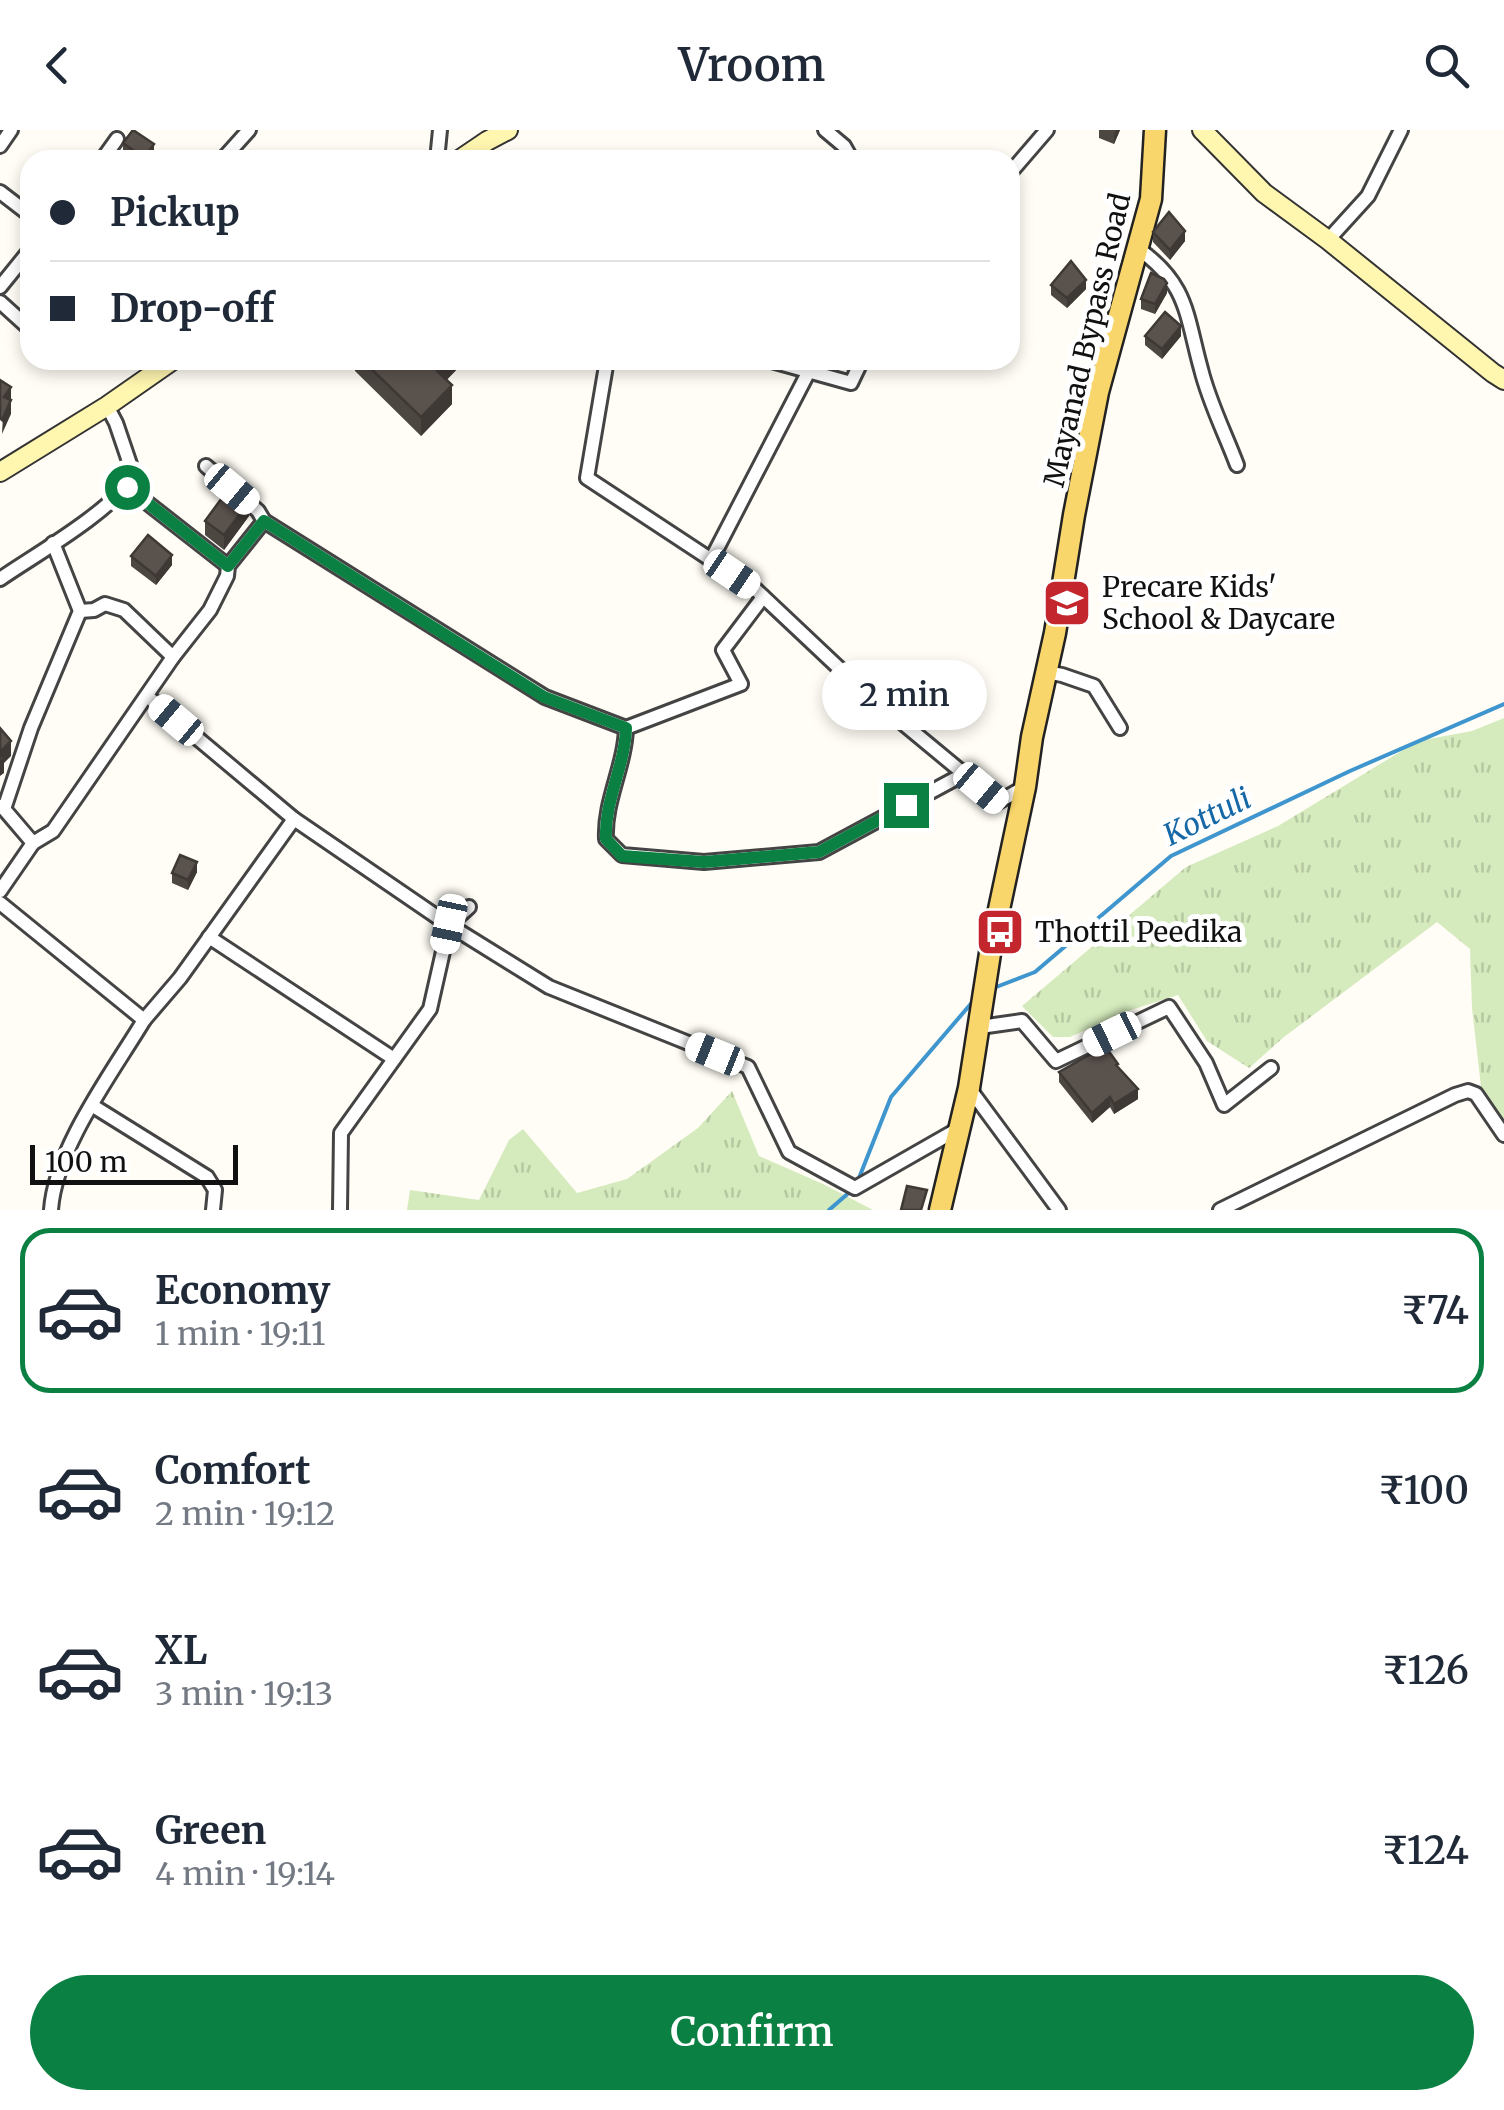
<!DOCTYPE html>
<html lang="en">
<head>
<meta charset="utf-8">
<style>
	body { margin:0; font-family:Merriweather,serif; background:#f2f2f3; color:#1f2937; height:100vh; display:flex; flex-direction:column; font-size:38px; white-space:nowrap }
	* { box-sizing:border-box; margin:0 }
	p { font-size:32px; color:#747a83 }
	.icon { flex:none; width:55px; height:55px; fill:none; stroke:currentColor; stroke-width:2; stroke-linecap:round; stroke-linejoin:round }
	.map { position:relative; height:1080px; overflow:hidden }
	.side { display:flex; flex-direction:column; background:#fff; flex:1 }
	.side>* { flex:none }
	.hud { position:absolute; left:20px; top:20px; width:1000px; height:220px; border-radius:30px; box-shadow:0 5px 15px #0003; display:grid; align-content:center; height:220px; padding:0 30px; background:#fff }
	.scale { position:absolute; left:30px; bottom:25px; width:208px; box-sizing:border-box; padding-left:10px; border:5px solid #111; border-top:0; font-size:28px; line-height:35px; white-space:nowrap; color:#111; -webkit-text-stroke:8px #fff; paint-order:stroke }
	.end { position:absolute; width:45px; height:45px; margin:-22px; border:12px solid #0b8043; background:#fff; box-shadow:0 0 0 5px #fff }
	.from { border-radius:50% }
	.bubble { position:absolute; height:70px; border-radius:35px; background:#fff; box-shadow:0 5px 15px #0003; font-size:32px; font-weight:600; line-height:70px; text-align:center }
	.car { position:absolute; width:30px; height:60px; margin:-30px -15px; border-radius:12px; box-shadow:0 0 8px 2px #0007; background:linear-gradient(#fff 24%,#345 0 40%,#fff 0 76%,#345 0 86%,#fff 0) }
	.hud b { display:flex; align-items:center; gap:35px; height:95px; font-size:38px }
	.hud b+b { border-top:2px solid #e0e1e3 }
	.hud i { width:25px; height:25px; background:#1f2937 }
	ul { padding:18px 0 0; list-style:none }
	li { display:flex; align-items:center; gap:30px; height:165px; margin:0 20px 15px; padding:0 10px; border:5px solid transparent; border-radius:30px }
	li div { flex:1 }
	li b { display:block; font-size:38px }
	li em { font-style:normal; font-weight:600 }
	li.current { border-color:#0b8043 }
	li>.icon { width:90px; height:90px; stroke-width:1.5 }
	.action { display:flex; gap:20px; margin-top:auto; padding:20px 30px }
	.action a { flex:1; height:115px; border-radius:60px; background:#0b8043; color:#fff; font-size:40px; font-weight:600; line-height:115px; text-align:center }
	header { display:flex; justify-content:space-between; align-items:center; height:130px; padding:0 30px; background:#fff; font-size:45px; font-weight:600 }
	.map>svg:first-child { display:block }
	.grass { fill:url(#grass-tufts) }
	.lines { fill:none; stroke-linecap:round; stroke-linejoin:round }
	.stream { stroke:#3f96cf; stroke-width:4 }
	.street-casing { stroke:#444; stroke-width:18 }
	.secondary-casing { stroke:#333; stroke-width:22 }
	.primary-casing { stroke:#222; stroke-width:25 }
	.street { stroke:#fff; stroke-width:12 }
	.secondary { stroke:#fff6b0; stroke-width:18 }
	.primary { stroke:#f9d66b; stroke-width:20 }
	.wall { fill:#4d4742 }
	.shaded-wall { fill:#3f3936 }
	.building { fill:#5a524d; stroke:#3f3936; stroke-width:2.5 }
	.route { stroke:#0b8043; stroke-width:12 }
	.labels { text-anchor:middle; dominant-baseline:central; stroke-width:10; stroke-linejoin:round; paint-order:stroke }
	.street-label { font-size:28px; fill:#111; stroke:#fff }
	.poi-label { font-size:28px; fill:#111; stroke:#fff; text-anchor:start }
	.water-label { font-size:30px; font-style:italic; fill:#1768a6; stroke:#fff }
</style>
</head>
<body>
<header><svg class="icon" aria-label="back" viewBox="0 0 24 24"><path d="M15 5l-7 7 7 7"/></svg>Vroom<svg class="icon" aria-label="search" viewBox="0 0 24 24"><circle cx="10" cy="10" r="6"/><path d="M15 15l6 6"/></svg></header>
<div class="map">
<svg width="1504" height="1080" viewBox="0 0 1504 1080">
	<defs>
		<pattern id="grass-tufts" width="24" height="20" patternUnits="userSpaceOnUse" patternTransform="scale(2.5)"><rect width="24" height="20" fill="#d5ebbd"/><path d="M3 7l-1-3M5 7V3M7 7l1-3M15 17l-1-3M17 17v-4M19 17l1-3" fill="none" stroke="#b6c8a1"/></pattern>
	</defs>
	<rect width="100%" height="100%" fill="#fffdf5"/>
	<g class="grass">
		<path d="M1504,588V1012L1483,974L1472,878L1470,819L1437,792L1284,907L1249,938L1207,911L1178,865L1131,880L1070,907H1053L1022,876L1186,737L1278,696L1418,611L1472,601Z"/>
		<path d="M732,961L759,1026L823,1054L873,1080H407L410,1060L479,1070L509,1010L523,999L577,1063L627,1049L698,998Z"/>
	</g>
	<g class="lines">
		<g class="stream">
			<path d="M991,859L1035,842L1171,726L1350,641L1504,574"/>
			<path d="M857,1053L891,967L975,869"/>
			<path d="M829,1080L852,1060"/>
		</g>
		<g class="street-casing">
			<g id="street">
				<path d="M825,0L844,16L852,30"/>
				<path d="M0,16L11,0"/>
				<path d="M102,30L117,9"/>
				<path d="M222,30L249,0"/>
				<path d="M437,30L440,0"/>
				<path d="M1010,43L1047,0"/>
				<path d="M0,62L30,85"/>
				<path d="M1328,110L1368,66L1401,0"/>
				<path d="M1137,118C1188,153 1186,185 1201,239C1209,272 1225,303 1237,335"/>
				<path d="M0,157L30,120"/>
				<path d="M0,172L30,199"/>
				<path d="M607,230L587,348L754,458L858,556L998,672L1025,657"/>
				<path d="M768,230L851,253L862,230"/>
				<path d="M206,336L258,381L264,391L545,567L626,598C625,636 604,671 606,709L622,725L704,732L819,722L964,644"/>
				<path d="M127,357L228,436"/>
				<path d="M711,430L809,241"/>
				<path d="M0,449C38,423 109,383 134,346L116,293L107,276"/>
				<path d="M80,481L94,480L105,474L124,480L173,527"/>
				<path d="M1046,542L1062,545L1094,556L1120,598"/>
				<path d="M147,566L294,689L449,795L549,857L748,937L789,1022L855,1058L960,998"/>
				<path d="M626,598L741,554L723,520L763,467"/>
				<path d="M0,676L4,679L31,598L80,481L53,413"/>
				<path d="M4,679L33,713L53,701L173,527L210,480L227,446L228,436L264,391"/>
				<path d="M0,761L33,713"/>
				<path d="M0,773L144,890C112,943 55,1019 51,1080"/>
				<path d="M209,807L394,929"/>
				<path d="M144,890L180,848L294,689"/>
				<path d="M980,897L1022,891L1056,931L1169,877L1206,933L1224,975L1271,938"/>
				<path d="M969,958L1059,1080"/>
				<path d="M93,976L207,1047L215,1060L213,1080"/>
				<path d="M340,1080L341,1003L430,879L449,795L469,777"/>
				<path d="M1220,1080L1455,965L1468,961L1476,964L1504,1005"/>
			</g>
		</g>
		<g class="secondary-casing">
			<g id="secondary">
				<path d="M1202,0L1264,63L1328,110L1493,243L1504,250"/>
				<path d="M459,30L487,11L508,0"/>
				<path d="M0,342L107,276L173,230"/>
			</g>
		</g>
		<g class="primary-casing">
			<path id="primary" d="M940,1080L969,958L991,817L1025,657L1032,607L1055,503L1074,385L1098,262L1151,69L1155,0"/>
		</g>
		<use href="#street" class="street"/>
		<use href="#secondary" class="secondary"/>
		<use href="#primary" class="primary"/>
	</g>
	<g class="wall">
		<path d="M1099,0H1120L1114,14L1099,8Z"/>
		<path d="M123,13L154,24L150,30H133L123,23Z"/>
		<path d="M1153,102L1185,111L1170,130L1153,112Z"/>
		<path d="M1051,155L1086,159L1067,178L1051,165Z"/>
		<path d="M1167,163L1155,184L1141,179V169Z"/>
		<path d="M1145,206H1181L1162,229L1145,215Z"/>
		<path d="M348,230H466L446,250L452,274L421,306L355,241V237Z"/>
		<path d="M249,386L224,420L205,405V391Z"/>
		<path d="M131,426L172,435L156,455L131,436Z"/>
		<path d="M197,742L188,760L172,753V743Z"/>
		<path d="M1118,936L1138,969L1114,984L1110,977L1092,993L1059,952V942Z"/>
	</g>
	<g class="shaded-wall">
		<path d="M1116,0H1120L1114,14V4Z"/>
		<path d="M154,14V24L150,30H144Z"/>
		<path d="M1185,101V111L1170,130V120Z"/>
		<path d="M1086,150V159L1067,178V168Z"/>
		<path d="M1167,153V163L1155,184V174Z"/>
		<path d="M1181,196V206L1162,229V219Z"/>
		<path d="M448,230H466L437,260V241Z"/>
		<path d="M452,255V274L421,306V287Z"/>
		<path d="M11,257V284L2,304L4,267Z"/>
		<path d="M249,372V386L224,420V405Z"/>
		<path d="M172,425V435L156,455V446Z"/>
		<path d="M11,611V626L4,633V643L0,646V622Z"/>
		<path d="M197,732V742L188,760V750Z"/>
		<path d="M1138,959V969L1114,984V974Z"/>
		<path d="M1110,967V977L1092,993V983Z"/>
	</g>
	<g class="building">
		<path d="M133,0L154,14L144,28L123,13Z"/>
		<path d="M1169,82L1185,101L1170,120L1153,102Z"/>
		<path d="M1071,131L1086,150L1067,168L1051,155Z"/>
		<path d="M1151,143L1164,149L1167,153L1155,174L1141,169Z"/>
		<path d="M1165,182L1181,196L1162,219L1145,206Z"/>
		<path d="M362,230H448L437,241L452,255L421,287Z"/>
		<path d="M0,250L11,257L4,267L11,270L2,290L0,288Z"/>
		<path d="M230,357L249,372L224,405L205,391Z"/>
		<path d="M148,405L172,425L156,446L131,426Z"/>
		<path d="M0,598L11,611L0,622L4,629L0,632Z"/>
		<path d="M180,725L197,732L188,750L172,743Z"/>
		<path d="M1105,916L1118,934L1116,935L1138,959L1114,974L1110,967L1092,983L1059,942Z"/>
		<path d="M907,1056L927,1060L921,1080H901Z"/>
	</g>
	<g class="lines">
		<path class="route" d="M127,357L228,436L264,391L544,567L626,598C625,636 604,671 606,709L622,726L704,732L819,722L906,675"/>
	</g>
	<defs>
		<g id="school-square" transform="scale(2.5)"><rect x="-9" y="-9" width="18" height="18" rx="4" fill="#c4262e" stroke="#fff"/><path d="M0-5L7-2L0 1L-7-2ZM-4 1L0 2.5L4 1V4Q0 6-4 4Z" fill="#fff"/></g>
		<g id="bus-square" transform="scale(2.5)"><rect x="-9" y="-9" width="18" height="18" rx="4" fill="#c4262e" stroke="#fff"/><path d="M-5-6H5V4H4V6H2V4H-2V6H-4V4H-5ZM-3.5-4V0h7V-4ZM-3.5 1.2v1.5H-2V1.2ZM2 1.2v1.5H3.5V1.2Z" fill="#fff"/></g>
	</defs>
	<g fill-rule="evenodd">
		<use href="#school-square" x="1067" y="473"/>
		<use href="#bus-square" x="1000" y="802"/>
	</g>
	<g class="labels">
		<g class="street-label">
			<text transform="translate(1087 210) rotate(-77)">Mayanad Bypass Road</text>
		</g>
		<g class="poi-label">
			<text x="1102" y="457">Precare Kids'<tspan x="1102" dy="32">School &amp; Daycare</tspan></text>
			<text x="1035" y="802">Thottil Peedika</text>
		</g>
		<g class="water-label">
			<text transform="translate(1207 686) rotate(-26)">Kottuli</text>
		</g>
	</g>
</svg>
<div class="scale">100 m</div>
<i class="end from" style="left:127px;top:357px"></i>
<i class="end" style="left:906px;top:675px"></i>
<div class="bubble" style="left:822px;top:530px;width:165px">2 min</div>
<i class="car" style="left:232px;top:359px;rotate:130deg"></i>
<i class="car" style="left:732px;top:444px;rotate:124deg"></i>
<i class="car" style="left:176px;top:590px;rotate:310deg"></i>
<i class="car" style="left:981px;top:658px;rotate:130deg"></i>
<i class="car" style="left:449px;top:794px;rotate:192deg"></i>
<i class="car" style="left:1112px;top:904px;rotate:244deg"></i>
<i class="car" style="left:715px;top:924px;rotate:292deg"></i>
<div class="hud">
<b><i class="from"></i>Pickup</b>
<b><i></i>Drop-off</b>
</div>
</div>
<section class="side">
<ul>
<li class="current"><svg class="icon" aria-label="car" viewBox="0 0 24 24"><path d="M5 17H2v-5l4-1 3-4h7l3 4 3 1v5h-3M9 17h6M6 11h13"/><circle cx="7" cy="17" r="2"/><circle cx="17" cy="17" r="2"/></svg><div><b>Economy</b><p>1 min · 19:11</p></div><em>₹74</em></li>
<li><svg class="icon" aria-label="car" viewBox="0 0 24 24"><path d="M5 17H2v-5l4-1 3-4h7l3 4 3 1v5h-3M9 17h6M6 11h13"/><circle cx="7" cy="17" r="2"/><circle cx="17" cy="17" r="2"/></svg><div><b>Comfort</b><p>2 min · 19:12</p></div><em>₹100</em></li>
<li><svg class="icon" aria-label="car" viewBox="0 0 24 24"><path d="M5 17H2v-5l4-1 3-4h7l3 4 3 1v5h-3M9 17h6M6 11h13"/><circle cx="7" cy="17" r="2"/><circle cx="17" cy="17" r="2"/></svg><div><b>XL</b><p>3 min · 19:13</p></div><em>₹126</em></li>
<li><svg class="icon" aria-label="car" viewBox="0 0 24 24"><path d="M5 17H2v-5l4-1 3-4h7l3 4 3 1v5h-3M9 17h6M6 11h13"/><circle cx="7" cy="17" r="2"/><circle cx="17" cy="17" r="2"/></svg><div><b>Green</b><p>4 min · 19:14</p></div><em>₹124</em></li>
</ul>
<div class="action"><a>Confirm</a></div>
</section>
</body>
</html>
